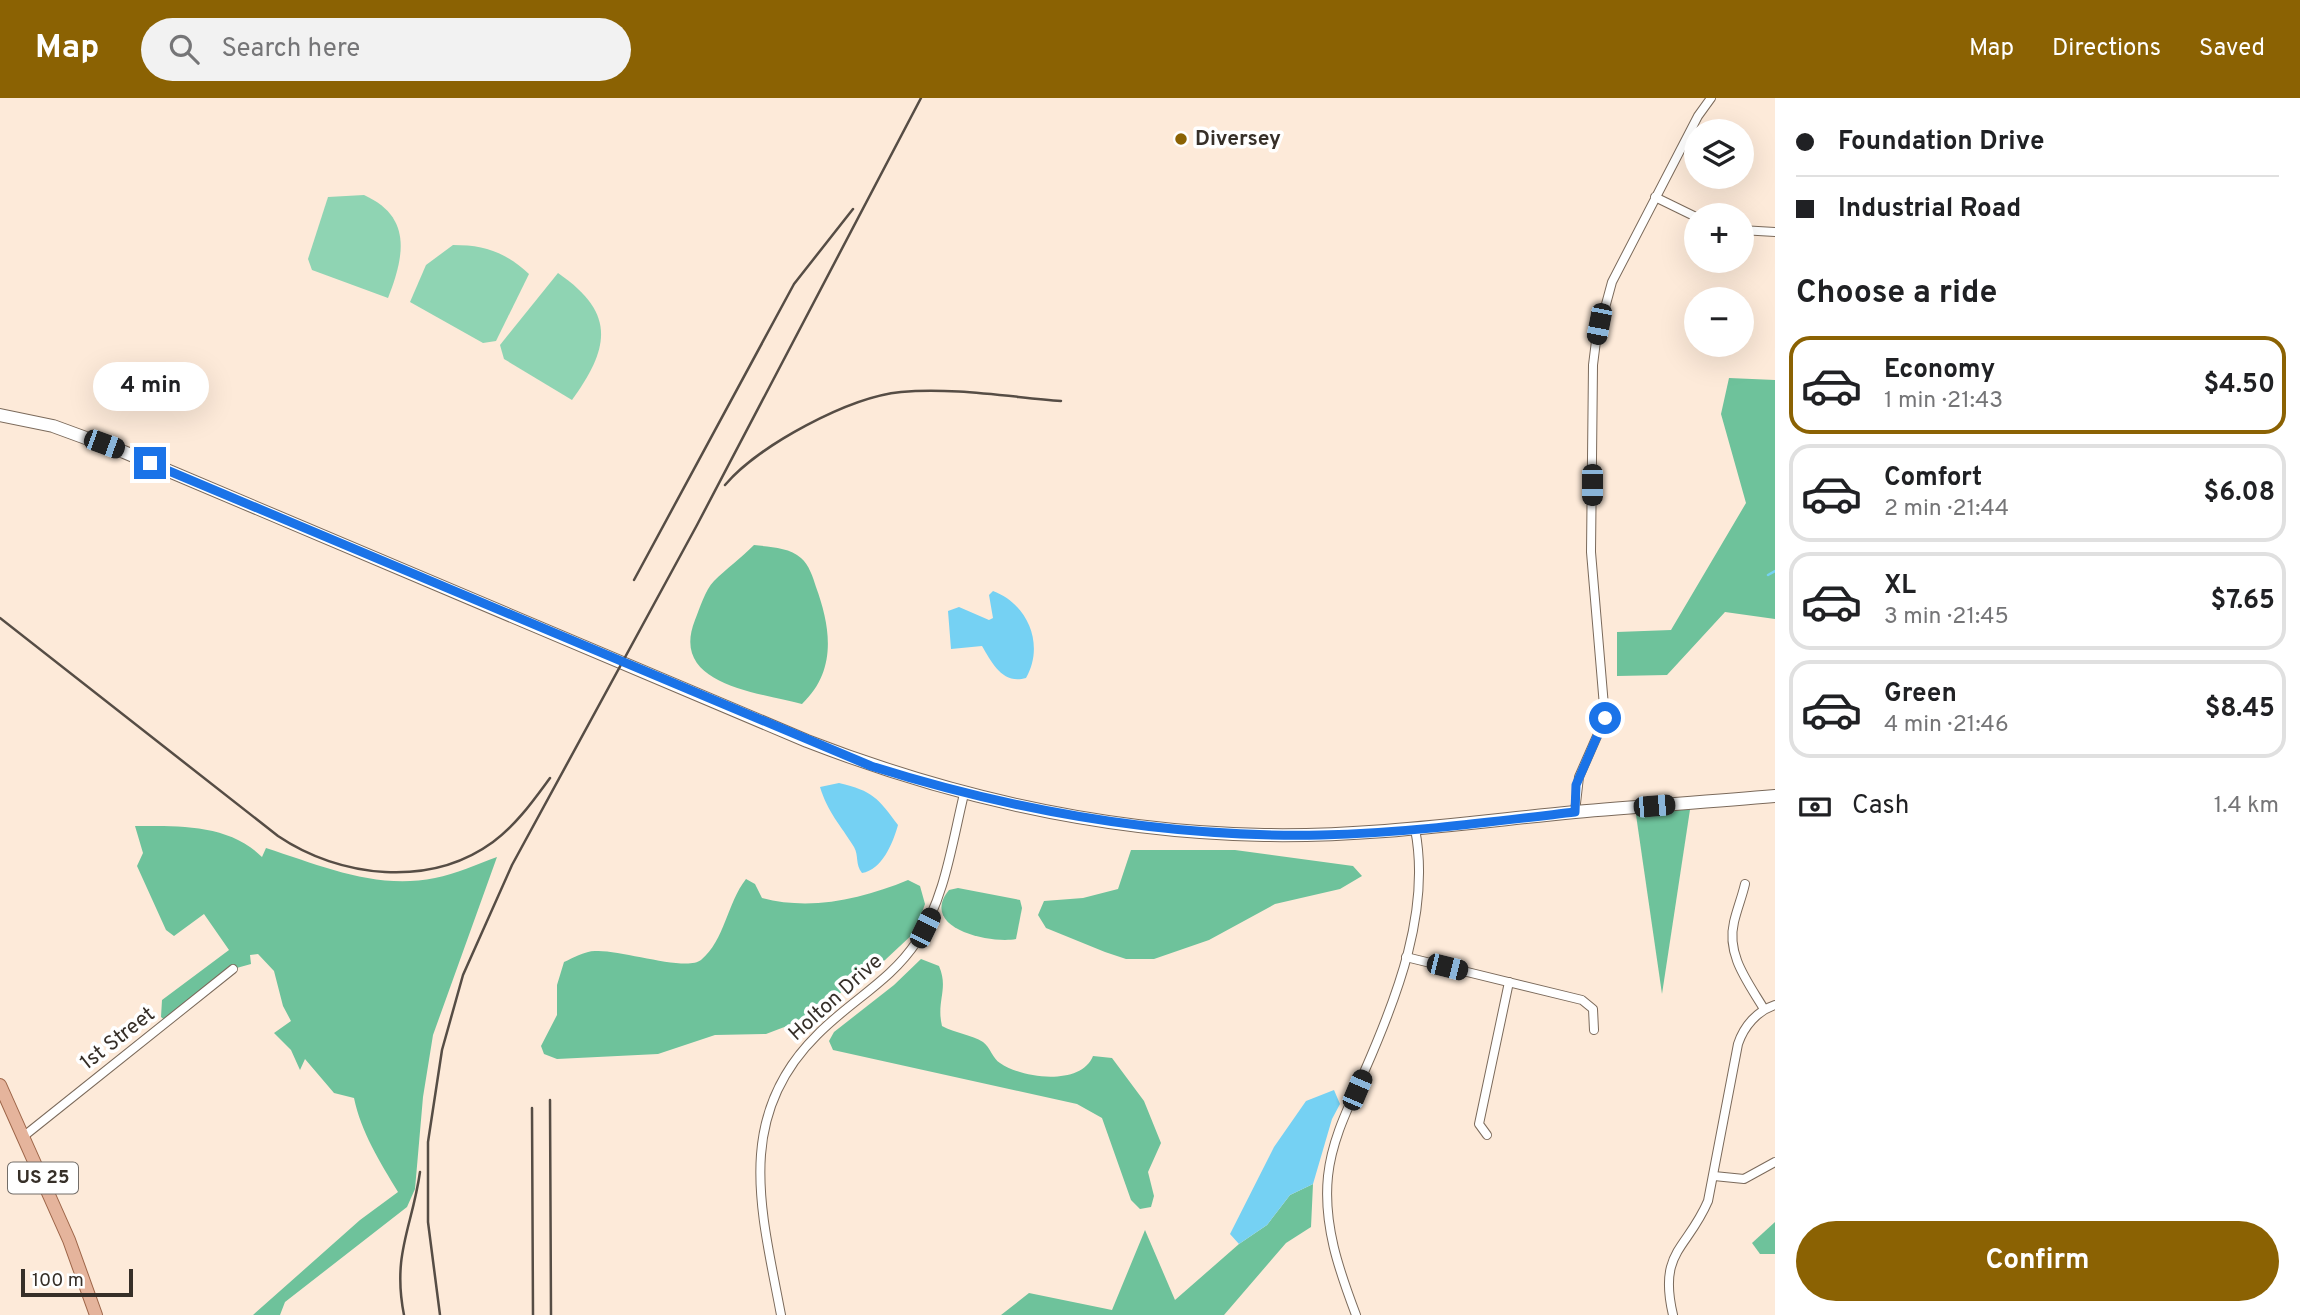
<!DOCTYPE html>
<html lang="en">
<head>
<meta charset="utf-8">
<style>
	body { margin:0; font-family:Overpass,sans-serif; background:#f2f2f2; color:#202124; height:100vh; display:flex; flex-direction:column; font-size:26px; white-space:nowrap }
	* { box-sizing:border-box; margin:0 }
	p { font-size:23px; color:#757577 }
	.icon { flex:none; width:38px; height:38px; fill:none; stroke:currentColor; stroke-width:2; stroke-linecap:round; stroke-linejoin:round }
	.map { position:relative; flex:1; overflow:hidden }
	.panel { display:flex; flex-direction:column; background:#fff; width:525px }
	.panel>* { flex:none }
	.top-card { display:grid; align-content:center; height:154px; padding:0 21px; background:#fff }
	.controls { position:absolute; left:1684px; top:21px; display:grid; gap:14px }
	.controls a { display:grid; place-items:center; width:70px; height:70px; border-radius:50%; background:#fff; box-shadow:0 7px 28px #0002; font-size:35px }
	.scale { position:absolute; left:21px; bottom:18px; width:112px; box-sizing:border-box; padding-left:7px; border:4px solid #362f28; border-top:0; font-size:19px; line-height:24px; white-space:nowrap; color:#362f28; -webkit-text-stroke:5px #fff; paint-order:stroke }
	.end { position:absolute; width:32px; height:32px; margin:-16px; border:9px solid #1a73e8; background:#fff; box-shadow:0 0 0 4px #fff }
	.from { border-radius:50% }
	.bubble { position:absolute; height:49px; border-radius:24px; background:#fff; box-shadow:0 7px 28px #0002; font-size:23px; font-weight:700; line-height:49px; text-align:center }
	.car { position:absolute; width:21px; height:42px; margin:-21px -10px; border-radius:9px; box-shadow:0 0 5px 2px #0007; background:linear-gradient(#222 24%,#8ab4d8 0 40%,#222 0 76%,#8ab4d8 0 86%,#222 0) }
	.top-card b { display:flex; align-items:center; gap:24px; height:66px; font-size:26px }
	.top-card b+b { border-top:2px solid #e0e0e0 }
	.top-card i { width:18px; height:18px; background:#202124 }
	ul { padding:0; list-style:none }
	li { display:flex; align-items:center; gap:21px; height:98px; margin:0 14px 10px; padding:0 7px; border:4px solid #e0e0e0; border-radius:21px }
	li div { flex:1 }
	li b { display:block; font-size:26px }
	li em { font-style:normal; font-weight:700 }
	li.current { border-color:#8b6203 }
	li>.icon { width:63px; height:63px; stroke-width:1.5 }
	h2 { padding:0 21px; font-size:32px; line-height:84px }
	.pay { display:flex; align-items:center; gap:18px; height:77px; padding:0 21px; font-size:26px }
	.pay p { margin-inline-start:auto }
	.cta { display:flex; gap:14px; margin-top:auto; padding:14px 21px }
	.cta a { flex:1; height:80px; border-radius:42px; background:#8b6203; color:#fff; font-size:28px; font-weight:700; line-height:80px; text-align:center }
	header { display:flex; align-items:center; gap:42px; box-sizing:border-box; height:98px; padding:0 35px; background:#8b6203; color:#fff }
	header strong { font-size:33px }
	nav { display:flex; gap:38px; margin-inline-start:auto; font-size:24px }
	.search { width:490px; height:63px; background:#f2f2f2; display:flex; align-items:center; gap:18px; box-sizing:border-box; padding:0 24px; border-radius:38px; color:#757577; font-size:26px }
	main { display:flex; flex:1; min-height:0 }
	.map>svg:first-child { display:block }
	.green { fill:#8fd4b3 }
	.forest { fill:#6ec29b }
	.water { fill:#75d1f3 }
	.lines { fill:none; stroke-linecap:round; stroke-linejoin:round }
	.stream { stroke:#75d1f3; stroke-width:2.5 }
	.minor-casing { stroke:#7b6a5b; stroke-width:10 }
	.secondary-casing { stroke:#7b6a5b; stroke-width:14 }
	.primary-casing { stroke:#9d6548; stroke-width:14 }
	.minor { stroke:#fff; stroke-width:8 }
	.secondary { stroke:#fff; stroke-width:12 }
	.primary { stroke:#e5b49c; stroke-width:12 }
	.rail { stroke:#564d45; stroke-width:2.5 }
	.route { stroke:#1a73e8; stroke-width:9 }
	.poi-dot { fill:#8b6203; stroke:#fff; stroke-width:2.5 }
	.labels { text-anchor:middle; dominant-baseline:central; stroke-width:7; stroke-linejoin:round; paint-order:stroke }
	.shield { fill:#fff; stroke:#726d68; stroke-width:2 }
	.shield-label { font-size:19px; font-weight:bold; fill:#362f28 }
	.poi-label { font-size:21px; font-weight:bold; fill:#362f28; stroke:#fff; text-anchor:start }
	.street-label { font-size:21px; fill:#362f28; stroke:#fff }
</style>
</head>
<body>
<header>
<strong>Map</strong>
<div class="search"><svg class="icon" aria-label="search" viewBox="0 0 24 24"><circle cx="10" cy="10" r="6"/><path d="M15 15l6 6"/></svg>Search here</div>
<nav><a>Map</a><a>Directions</a><a>Saved</a></nav>
</header>
<main>
<div class="map">
<svg width="1775" height="1217" viewBox="0 0 1775 1217">
	<rect width="100%" height="100%" fill="#fdead9"/>
	<g class="green">
		<path d="M364,97C413,119 404,159 388,200L312,172L308,161L328,99Z"/>
		<path d="M453,147C485,147 505,154 529,176L496,243L483,245L410,204L426,167Z"/>
		<path d="M558,175C616,215 610,249 572,302L504,261L500,247Z"/>
	</g>
	<g class="forest">
		<path d="M1729,280L1775,282V521L1725,514L1667,577L1617,578V534L1671,532L1746,405L1721,316Z"/>
		<path d="M754,447C769,449 789,449 801,460C809,467 813,479 816,489C831,530 837,573 802,606C757,594 669,587 695,522C700,510 705,492 714,483C726,471 741,460 754,447Z"/>
		<path d="M1691,705L1662,896L1635,710Z"/>
		<path d="M135,728C179,728 229,726 262,759L266,750C322,768 376,792 435,780C456,776 477,766 497,759L433,937L423,999L415,1091L407,1109L285,1204L280,1217H253L360,1122L398,1094C380,1064 361,1034 354,1000L334,995L305,961L300,972L291,952L274,935L291,923L283,908L274,873L258,856L250,857L251,866L233,871L167,924L161,919L162,902L229,852L204,816L174,838L166,832L137,768L143,755Z"/>
		<path d="M1131,752H1235L1353,768L1362,778L1340,791L1275,806L1209,842L1154,861H1126L1105,854L1046,830L1038,817L1044,803L1083,800L1118,791Z"/>
		<path d="M746,781L755,786L762,800C811,813 862,801 908,782L920,788L925,806L915,834L885,862L820,910L787,928L766,936L715,937L658,956L557,961L544,956L541,948L557,917V887L564,864C573,860 585,853 595,853C620,851 686,874 701,862C725,842 727,805 746,781Z"/>
		<path d="M958,790L1020,802L1022,810L1016,841C990,846 918,830 949,792Z"/>
		<path d="M921,861L939,868C949,891 936,903 942,928C955,935 972,937 983,944C990,949 993,961 1000,965C1023,981 1081,988 1093,958L1112,960L1144,1003L1161,1045L1148,1074L1154,1098L1151,1109L1140,1111L1131,1102L1102,1020L1077,1006L833,952L829,943L834,934L894,887Z"/>
		<path d="M1313,1086L1311,1129L1286,1145L1224,1217H1001L1029,1195L1112,1212L1145,1132L1175,1202L1239,1146L1267,1127L1290,1097Z"/>
		<path d="M1775,1124V1156H1760L1752,1145Z"/>
	</g>
	<g class="water">
		<path d="M993,493C1028,506 1045,547 1026,580C1003,587 992,565 982,548L951,551L948,513L959,509L989,522L993,520L989,497Z"/>
		<path d="M839,685C873,693 878,700 898,727C893,745 882,772 862,775C855,766 859,758 854,749C840,726 828,715 820,689Z"/>
		<path d="M1334,992L1340,1006L1332,1021L1313,1086L1290,1097L1267,1127L1239,1146L1230,1136L1274,1049L1306,1003Z"/>
	</g>
	<g class="lines">
		<path class="stream" d="M1768,477L1775,473"/>
		<g class="minor-casing">
			<g id="minor">
				<path d="M1655,99L1696,119"/>
				<path d="M1741,132L1775,134"/>
				<path d="M1575,714L1579,679L1605,620L1591,454L1593,267L1596,243L1612,184L1698,18L1711,0"/>
				<path d="M1745,786C1742,799 1737,811 1734,824C1726,857 1748,884 1764,911"/>
				<path d="M1406,859L1582,902L1593,911L1594,932"/>
				<path d="M1487,1037L1479,1026L1509,884"/>
				<path d="M24,1038L233,871"/>
				<path d="M1714,1078L1744,1081L1775,1064"/>
				<path d="M781,1217C762,1115 733,1020 817,937C850,903 891,883 917,843C945,800 952,745 964,696"/>
				<path d="M1356,1217C1339,1172 1323,1127 1328,1078C1332,1040 1350,1006 1365,972C1397,899 1431,812 1415,731"/>
				<path d="M1673,1217C1658,1153 1687,1152 1708,1103L1738,946C1744,928 1757,913 1775,907"/>
			</g>
		</g>
		<g class="secondary-casing">
			<path id="secondary" d="M0,317L53,328L124,354L807,643C954,700 1106,734 1264,737C1368,739 1472,724 1575,714C1642,708 1708,704 1775,698"/>
		</g>
		<g class="primary-casing">
			<path id="primary" d="M0,987L69,1142L96,1217"/>
		</g>
		<use href="#minor" class="minor"/>
		<use href="#secondary" class="secondary"/>
		<use href="#primary" class="primary"/>
		<g class="rail">
			<path d="M725,387C759,347 849,299 901,294C951,289 1010,299 1061,303"/>
			<path d="M634,482L794,186L853,111"/>
			<path d="M0,520L278,738C340,780 430,790 493,744C517,726 533,703 550,680"/>
			<path d="M550,1002L551,1217"/>
			<path d="M532,1010L533,1217"/>
			<path d="M404,1217C392,1156 412,1130 420,1074"/>
			<path d="M440,1217L428,1124V1044L442,952L463,877L512,767L697,427L921,0"/>
		</g>
	</g>
	<g class="lines">
		<path class="route" d="M150,365L871,668C1017,714 1167,740 1321,737C1406,735 1491,724 1575,714L1576,687L1605,620"/>
	</g>
	<circle class="poi-dot" cx="1181" cy="41" r="7"/>
	<g class="labels">
		<rect class="shield" x="8" y="1064.5" width="70" height="31" rx="5"/>
		<g class="shield-label">
			<text x="43" y="1080">US 25</text>
		</g>
		<g class="poi-label">
			<text x="1195" y="41">Diversey</text>
		</g>
		<g class="street-label">
			<text transform="translate(836 900) rotate(-42)">Holton Drive</text>
			<text transform="translate(118 941) rotate(-38)">1st Street</text>
		</g>
	</g>
</svg>
<div class="controls">
<a><svg class="icon" aria-label="layers" viewBox="0 0 24 24"><path d="M12 4l9 5-9 5-9-5zM3 14l9 5 9-5"/></svg></a>
<a>+</a>
<a>−</a>
</div>
<div class="scale">100 m</div>
<i class="end from" style="left:1605px;top:620px"></i>
<i class="end" style="left:150px;top:365px"></i>
<div class="bubble" style="left:93px;top:264px;width:116px">4 min</div>
<i class="car" style="left:1599px;top:226px;rotate:191deg"></i>
<i class="car" style="left:104px;top:346px;rotate:110deg"></i>
<i class="car" style="left:1592px;top:387px;rotate:180deg"></i>
<i class="car" style="left:1654px;top:708px;rotate:85deg"></i>
<i class="car" style="left:925px;top:830px;rotate:26deg"></i>
<i class="car" style="left:1447px;top:869px;rotate:104deg"></i>
<i class="car" style="left:1357px;top:992px;rotate:23deg"></i>
</div>
<section class="panel">
<div class="top-card">
<b><i class="from"></i>Foundation Drive</b>
<b><i></i>Industrial Road</b>
</div>
<h2>Choose a ride</h2>
<ul>
<li class="current"><svg class="icon" aria-label="car" viewBox="0 0 24 24"><path d="M5 17H2v-5l4-1 3-4h7l3 4 3 1v5h-3M9 17h6M6 11h13"/><circle cx="7" cy="17" r="2"/><circle cx="17" cy="17" r="2"/></svg><div><b>Economy</b><p>1 min · 21:43</p></div><em>$4.50</em></li>
<li><svg class="icon" aria-label="car" viewBox="0 0 24 24"><path d="M5 17H2v-5l4-1 3-4h7l3 4 3 1v5h-3M9 17h6M6 11h13"/><circle cx="7" cy="17" r="2"/><circle cx="17" cy="17" r="2"/></svg><div><b>Comfort</b><p>2 min · 21:44</p></div><em>$6.08</em></li>
<li><svg class="icon" aria-label="car" viewBox="0 0 24 24"><path d="M5 17H2v-5l4-1 3-4h7l3 4 3 1v5h-3M9 17h6M6 11h13"/><circle cx="7" cy="17" r="2"/><circle cx="17" cy="17" r="2"/></svg><div><b>XL</b><p>3 min · 21:45</p></div><em>$7.65</em></li>
<li><svg class="icon" aria-label="car" viewBox="0 0 24 24"><path d="M5 17H2v-5l4-1 3-4h7l3 4 3 1v5h-3M9 17h6M6 11h13"/><circle cx="7" cy="17" r="2"/><circle cx="17" cy="17" r="2"/></svg><div><b>Green</b><p>4 min · 21:46</p></div><em>$8.45</em></li>
</ul>
<div class="pay"><svg class="icon" aria-label="cash" viewBox="0 0 24 24"><path d="M3 7h18v10H3z"/><circle cx="12" cy="12" r="2"/></svg>Cash<p>1.4 km</p></div>
<div class="cta"><a>Confirm</a></div>
</section>
</main>
</body>
</html>
